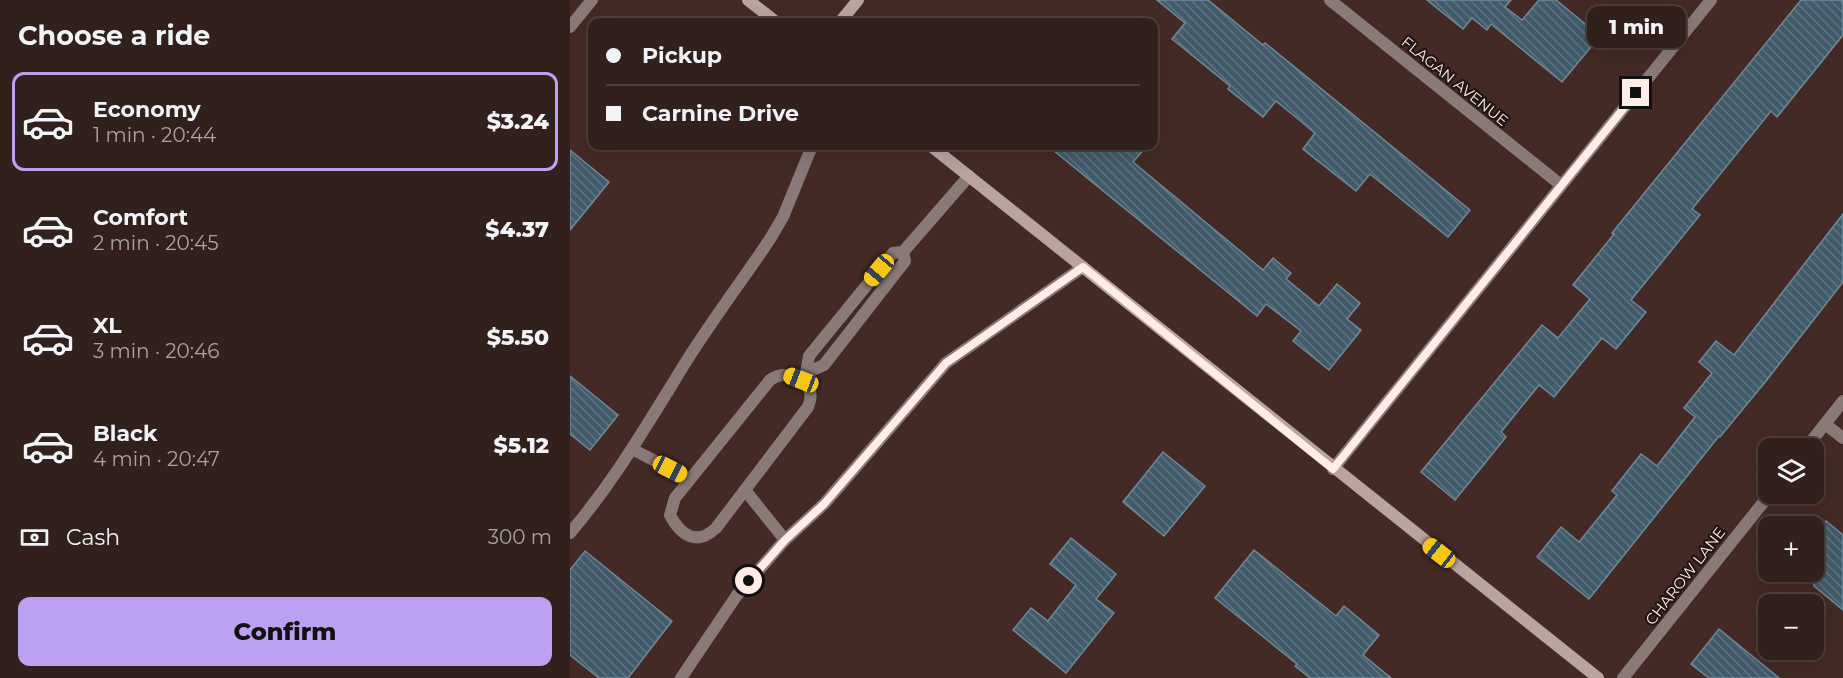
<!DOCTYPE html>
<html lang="en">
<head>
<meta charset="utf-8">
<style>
	body { margin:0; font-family:Montserrat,sans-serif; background:#3a2825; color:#f1f3f6; height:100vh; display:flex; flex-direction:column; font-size:22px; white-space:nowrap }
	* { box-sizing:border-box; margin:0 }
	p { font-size:20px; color:#a8a3a3 }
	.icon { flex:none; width:33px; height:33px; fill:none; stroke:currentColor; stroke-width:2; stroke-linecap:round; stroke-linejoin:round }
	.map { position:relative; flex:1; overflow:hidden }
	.panel { display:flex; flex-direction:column; background:#32201c; width:570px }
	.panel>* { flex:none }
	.top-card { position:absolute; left:18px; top:18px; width:570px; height:132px; border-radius:12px; box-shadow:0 6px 24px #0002,0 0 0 2px #4d3e3b; display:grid; align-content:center; height:132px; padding:0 18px; background:#32201c }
	.fabs { position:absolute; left:1188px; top:438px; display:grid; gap:12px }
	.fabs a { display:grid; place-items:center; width:66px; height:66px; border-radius:12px; background:#32201c; box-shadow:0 6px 24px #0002,0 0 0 2px #4d3e3b; font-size:30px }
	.end { position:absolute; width:27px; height:27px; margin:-14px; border:8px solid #feece9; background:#111; box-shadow:0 0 0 3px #111 }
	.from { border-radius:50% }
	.bubble { position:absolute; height:42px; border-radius:12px; background:#32201c; box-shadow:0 6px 24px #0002,0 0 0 2px #4d3e3b; font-size:20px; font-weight:800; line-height:42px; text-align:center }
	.car { position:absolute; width:18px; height:36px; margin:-18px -9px; border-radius:8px; box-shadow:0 0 4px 2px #0007; background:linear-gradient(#f5c518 24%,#345 0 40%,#f5c518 0 76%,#345 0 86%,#f5c518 0) }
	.top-card b { display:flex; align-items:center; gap:21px; height:57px; font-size:22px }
	.top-card b+b { border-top:2px solid #4d3e3b }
	.top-card i { width:15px; height:15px; background:#f1f3f6 }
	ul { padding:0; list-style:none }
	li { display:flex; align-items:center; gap:18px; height:99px; margin:0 12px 9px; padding:0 6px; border:3px solid transparent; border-radius:12px }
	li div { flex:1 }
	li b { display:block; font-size:22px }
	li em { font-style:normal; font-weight:800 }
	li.selected { border-color:#bca0f2 }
	li>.icon { width:54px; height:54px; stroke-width:1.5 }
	h2 { padding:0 18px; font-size:27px; line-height:72px }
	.pay { display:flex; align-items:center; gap:15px; height:66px; padding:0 18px; font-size:22px }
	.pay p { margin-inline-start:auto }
	.action { display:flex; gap:12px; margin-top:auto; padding:12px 18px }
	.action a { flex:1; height:69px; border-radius:12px; background:#bca0f2; color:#111; font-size:24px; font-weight:800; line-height:69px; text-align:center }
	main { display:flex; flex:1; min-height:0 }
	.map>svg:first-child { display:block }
	.building { fill:url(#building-back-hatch); stroke:#6f899a; stroke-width:1.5 }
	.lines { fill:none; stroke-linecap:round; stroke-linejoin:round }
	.lane { stroke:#897a78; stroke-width:12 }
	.street { stroke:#897a78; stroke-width:12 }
	.secondary { stroke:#baa4a0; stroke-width:12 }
	.route { stroke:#feece9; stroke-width:8 }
	.labels { text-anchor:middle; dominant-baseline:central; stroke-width:4.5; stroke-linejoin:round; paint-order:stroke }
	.street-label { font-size:15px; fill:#feece9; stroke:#221614 }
</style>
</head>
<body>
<main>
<section class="panel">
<h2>Choose a ride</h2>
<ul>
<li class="selected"><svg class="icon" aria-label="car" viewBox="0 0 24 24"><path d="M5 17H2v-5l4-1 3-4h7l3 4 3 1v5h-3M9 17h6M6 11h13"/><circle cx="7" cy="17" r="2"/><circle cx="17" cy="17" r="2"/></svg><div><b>Economy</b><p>1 min · 20:44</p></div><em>$3.24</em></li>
<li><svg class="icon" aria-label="car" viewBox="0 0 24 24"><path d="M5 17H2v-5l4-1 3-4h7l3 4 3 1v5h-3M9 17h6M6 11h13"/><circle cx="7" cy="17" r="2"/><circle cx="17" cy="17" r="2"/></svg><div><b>Comfort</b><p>2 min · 20:45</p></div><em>$4.37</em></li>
<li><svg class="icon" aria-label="car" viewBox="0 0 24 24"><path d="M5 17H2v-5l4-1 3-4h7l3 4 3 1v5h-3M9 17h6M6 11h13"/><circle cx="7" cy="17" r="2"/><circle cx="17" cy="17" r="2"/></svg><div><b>XL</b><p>3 min · 20:46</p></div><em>$5.50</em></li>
<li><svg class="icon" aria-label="car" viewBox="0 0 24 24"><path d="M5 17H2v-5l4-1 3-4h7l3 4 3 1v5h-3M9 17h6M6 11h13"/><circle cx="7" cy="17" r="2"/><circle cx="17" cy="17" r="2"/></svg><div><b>Black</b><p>4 min · 20:47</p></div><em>$5.12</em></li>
</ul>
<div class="pay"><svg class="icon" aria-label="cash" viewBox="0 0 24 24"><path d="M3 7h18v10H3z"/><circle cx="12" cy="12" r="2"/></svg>Cash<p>300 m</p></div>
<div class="action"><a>Confirm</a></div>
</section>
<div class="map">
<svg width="1273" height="678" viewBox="0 0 1273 678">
	<defs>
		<pattern id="building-back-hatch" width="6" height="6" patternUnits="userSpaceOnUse" patternTransform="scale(1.5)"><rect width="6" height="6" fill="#425b6b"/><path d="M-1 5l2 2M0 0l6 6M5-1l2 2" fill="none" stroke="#5e7380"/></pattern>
	</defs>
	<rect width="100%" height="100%" fill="#432a25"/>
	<g class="building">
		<path d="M587,0H638L693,45L695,43L900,210L878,237L800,174L786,191L733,149L745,133L706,101L693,117L658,89L660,86L602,39L615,23Z"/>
		<path d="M857,0H941L935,7L952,20L969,0H986L1030,36L992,82L921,24L917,30L902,18L893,29Z"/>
		<path d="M1231,0H1273V35L1207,117L1201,111L1122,209L1130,215L1061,300L1076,312L1046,349L1032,338L984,397L969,385L931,432L936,437L885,500L851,472L972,325L988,338L1020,299L1003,285L1044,234L1042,233Z"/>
		<path d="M478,146H577L563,162L693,270L703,258L721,273L716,279L749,306L767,284L790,303L777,319L791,330L759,370L723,341L731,331L696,304L687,316Z"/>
		<path d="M0,150L39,182L0,230Z"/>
		<path d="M1273,214V282L1196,381L1150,437L1149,436L1019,599L967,557L991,527L1009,542L1047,495L1042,491L1071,454L1087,466L1125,417L1114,408L1142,373L1129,362L1146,341L1164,355Z"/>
		<path d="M0,376L48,415L20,450L0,434Z"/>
		<path d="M593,452L635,486L594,536L553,502Z"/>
		<path d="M1256,521L1273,535V610L1244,586V537Z"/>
		<path d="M501,538L546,574L526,599L544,613L496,673L443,630L461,608L478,621L506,585L480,564Z"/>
		<path d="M684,550L766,616L774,606L809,635L793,655L821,678H740L725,666L727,664L645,598Z"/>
		<path d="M15,551L102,621L58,678H29L0,655V570Z"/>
		<path d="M1149,629L1209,678H1139L1121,664Z"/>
	</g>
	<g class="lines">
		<g class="lane">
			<path d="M236,373L239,356L323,253L333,252L399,176"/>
			<path d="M231,380C241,389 243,394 238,407L146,528C127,546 111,536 100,515L105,498L200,380C212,372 219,375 231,380L236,373L254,365L335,261L333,252"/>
			<path d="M62,449L120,479"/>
			<path d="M0,533C41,485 70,436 103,383C132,333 168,287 200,239L213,217L242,146"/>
			<path d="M215,540L254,504L376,363L513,267"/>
			<path d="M111,678L167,595L215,540L175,490"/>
		</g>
		<g class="street">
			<path d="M760,0L991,185"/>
			<path d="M0,27L22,0"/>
			<path d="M1255,424L1273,438"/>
			<path d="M1236,448L1273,401"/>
			<path d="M763,469L1141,0"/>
			<path d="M1053,678L1200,494"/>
		</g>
		<g class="secondary">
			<path d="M178,0L206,22"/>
			<path d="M270,22L288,0"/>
			<path d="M361,146C584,322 804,502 1028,678"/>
		</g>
	</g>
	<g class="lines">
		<path class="route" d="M179,581L215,540L254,504L376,363L513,267L763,469L1066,93"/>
	</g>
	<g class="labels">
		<g class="street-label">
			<text transform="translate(885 81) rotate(39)">FLAGAN AVENUE</text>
			<text transform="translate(1115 576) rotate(-52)">CHAROW LANE</text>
		</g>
	</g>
</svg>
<div class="fabs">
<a><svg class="icon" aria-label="layers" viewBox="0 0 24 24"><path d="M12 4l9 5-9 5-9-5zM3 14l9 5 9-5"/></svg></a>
<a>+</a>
<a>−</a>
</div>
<i class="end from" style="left:179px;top:581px"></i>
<i class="end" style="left:1066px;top:93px"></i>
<div class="bubble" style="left:1017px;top:6px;width:99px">1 min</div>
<i class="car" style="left:309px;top:270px;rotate:220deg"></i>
<i class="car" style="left:231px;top:380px;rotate:291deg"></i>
<i class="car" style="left:100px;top:469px;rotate:117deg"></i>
<i class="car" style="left:869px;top:553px;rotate:308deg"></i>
<div class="top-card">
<b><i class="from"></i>Pickup</b>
<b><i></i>Carnine Drive</b>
</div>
</div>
</main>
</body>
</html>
